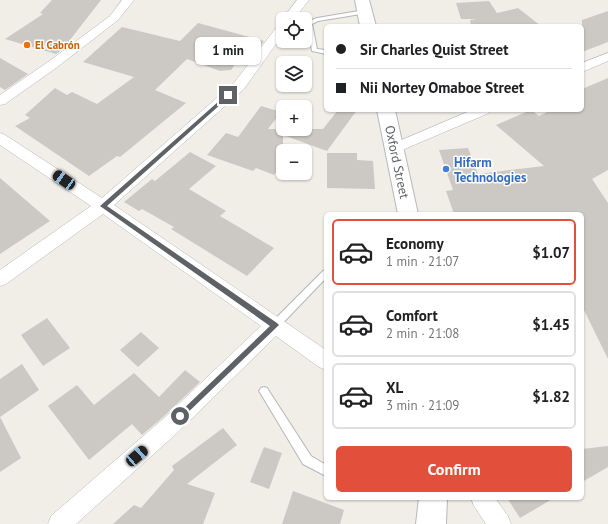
<!DOCTYPE html>
<html lang="en">
<head>
<meta charset="utf-8">
<style>
	body { margin:0; font-family:"PT Sans",sans-serif; background:#f6f6f6; color:#202124; height:100vh; display:flex; flex-direction:column; font-size:15px; white-space:nowrap }
	* { box-sizing:border-box; margin:0 }
	p { font-size:13px; color:#757577 }
	.icon { flex:none; width:22px; height:22px; fill:none; stroke:currentColor; stroke-width:2; stroke-linecap:round; stroke-linejoin:round }
	.map { position:relative; flex:1; overflow:hidden }
	.drawer { position:absolute; left:324px; top:212px; width:260px; height:288px; display:flex; flex-direction:column; background:#fff; border-radius:6px; box-shadow:0 1px 3px #0004 }
	.drawer>* { flex:none }
	.hud { position:absolute; left:324px; top:24px; width:260px; height:88px; border-radius:6px; box-shadow:0 1px 3px #0004; display:grid; align-content:center; height:88px; padding:0 12px; background:#fff }
	.fabs { position:absolute; left:276px; top:12px; display:grid; gap:8px }
	.fabs a { display:grid; place-items:center; width:36px; height:36px; border-radius:6px; background:#fff; box-shadow:0 1px 3px #0004; font-size:20px }
	.end { position:absolute; width:18px; height:18px; margin:-9px; border:5px solid #5e6266; background:#fff; box-shadow:0 0 0 2px #fff }
	.from { border-radius:50% }
	.bubble { position:absolute; height:28px; border-radius:6px; background:#fff; box-shadow:0 1px 3px #0004; font-size:13px; font-weight:800; line-height:28px; text-align:center }
	.car { position:absolute; width:12px; height:24px; margin:-12px -6px; border-radius:5px; box-shadow:0 0 3px 1px #0007; background:linear-gradient(#222 24%,#8ab4d8 0 40%,#222 0 76%,#8ab4d8 0 86%,#222 0) }
	.hud b { display:flex; align-items:center; gap:14px; height:38px; font-size:15px }
	.hud b+b { border-top:1px solid #e0e0e0 }
	.hud i { width:10px; height:10px; background:#202124 }
	ul { padding:7px 0 0; list-style:none }
	li { display:flex; align-items:center; gap:12px; height:66px; margin:0 8px 6px; padding:0 4px; border:2px solid #e0e0e0; border-radius:6px }
	li div { flex:1 }
	li b { display:block; font-size:15px }
	li em { font-style:normal; font-weight:800 }
	li.selected { border-color:#e24f3a }
	li>.icon { width:36px; height:36px; stroke-width:1.5 }
	.button { display:flex; gap:8px; margin-top:auto; padding:8px 12px }
	.button a { flex:1; height:46px; border-radius:6px; background:#e24f3a; color:#fff; font-size:16px; font-weight:800; line-height:46px; text-align:center }
	.map>svg:first-child { display:block }
	.building { fill:#ccc9c4 }
	.lines { fill:none; stroke-linecap:round; stroke-linejoin:round }
	.service-casing { stroke:#b4b7bb; stroke-width:2 }
	.minor-casing { stroke:#b4b7bb; stroke-width:1 }
	.secondary-casing { stroke:#b5b9bd; stroke-width:2 }
	.service { fill:#fff; fill-rule:evenodd }
	.minor { fill:#fff; fill-rule:evenodd }
	.secondary { fill:#fff; fill-rule:evenodd }
	.route { fill:#5e6266 }
	.food-dot { fill:#e8710a; stroke:#fff; stroke-width:1.5 }
	.shop-dot { fill:#3f7fe0; stroke:#fff; stroke-width:1.5 }
	.labels { text-anchor:middle; dominant-baseline:central; stroke-width:3; stroke-linejoin:round; paint-order:stroke }
	.far-food-label { font-size:11px; font-weight:bold; fill:#c56008; stroke:#fff; text-anchor:start }
	.street-label { font-size:13px; fill:#5e6266; stroke:#fff }
	.shop-label { font-size:13px; font-weight:bold; fill:#366cbe; stroke:#fff; text-anchor:start }
</style>
</head>
<body>
<div class="map">
<svg width="608" height="524" viewBox="0 0 608 524">
	<rect width="100%" height="100%" fill="#f0eee7"/>
	<g class="building">
		<path d="M52,0H101L63,49L56,54L5,39L43,14L40,13Z"/>
		<path d="M489,1L497,13L518,8L541,26H471L470,20L477,19H461L456,3Z"/>
		<path d="M608,11V42L582,52V20Z"/>
		<path d="M198,23L264,41L253,55L243,53L231,70L220,71L187,59L155,90L186,103L120,157L117,156L89,176L15,126L30,118L25,115L55,88L67,95L72,92L97,104L134,77L83,62L122,27L180,41Z"/>
		<path d="M0,58L28,74L5,90L0,87Z"/>
		<path d="M608,78V170L592,179L608,203V359L582,306V214H454L446,191L453,190L439,150L468,148L478,174L544,166L496,125L531,110L539,116L551,110H582V89Z"/>
		<path d="M261,106L281,112L268,129H323L338,110H357L327,151L283,135V163L274,175L256,168L253,171L207,155L226,133L238,137Z"/>
		<path d="M190,152L216,166L189,189L226,211L220,216L274,248L247,276L171,229L174,227L142,209L139,211L124,202L152,179L155,181Z"/>
		<path d="M327,153H357V160L373,161L375,189L327,188Z"/>
		<path d="M0,178L50,221L0,254Z"/>
		<path d="M47,318L70,348L43,366L21,335Z"/>
		<path d="M141,332L159,348L138,367L120,350Z"/>
		<path d="M22,364L39,390L0,417L21,458L0,472V379Z"/>
		<path d="M185,370L200,382L162,418L142,435L132,424L89,460L48,406L77,385L94,405L134,373L159,397Z"/>
		<path d="M223,428L237,445L187,484L215,493L203,524H113L134,505L141,508L174,470L172,466Z"/>
		<path d="M608,446V467L582,482V449Z"/>
		<path d="M264,447L282,453L269,489L250,482Z"/>
		<path d="M293,491L344,510L340,524H282Z"/>
		<path d="M507,498H554L520,518Z"/>
	</g>
	<g class="lines">
		<g class="service-casing">
			<g id="service">
				<path d="M365,10L367,11V13L318,21L312,24L317,49L326,50V54L312,51L307,22L317,18Z"/>
				<path d="M326,270V278L278,328L275,329L272,328L271,325L272,322L323,271Z"/>
				<path d="M264,387L267,388L311,456L326,465V476L303,464L261,394L259,391L261,388Z"/>
			</g>
		</g>
		<g class="minor-casing">
			<g id="minor">
				<path d="M122,0H134L118,20L56,68L5,104L0,105V95L48,62L110,16Z"/>
				<path d="M297,0H309L294,19L283,20L284,17Z"/>
				<path d="M283,23V34L244,89L114,205L326,350V370L319,367L276,336L177,433L76,524H48L51,516L163,419L261,326L103,214L6,284L0,286V270L91,206L0,145V133L5,135L102,198L234,83L279,24Z"/>
				<path d="M608,53V61L582,72V63Z"/>
				<path d="M472,110H491L489,113L400,151L395,153L390,151L388,148L390,145Z"/>
				<path d="M471,498H495L508,516L511,524H486L474,506Z"/>
			</g>
		</g>
		<g class="secondary-casing">
			<g id="secondary">
				<path d="M355,0H369L376,26H360Z"/>
				<path d="M377,110H395L418,214H398Z"/>
				<path d="M419,498H447L446,524H416Z"/>
			</g>
		</g>
		<use href="#service" class="service"/>
		<use href="#minor" class="minor"/>
		<use href="#secondary" class="secondary"/>
	</g>
	<path class="route" d="M227,94L231,95L107,206L277,323L279,325L180,420L176,416L178,414L270,326L100,206Z"/>
	<circle class="food-dot" cx="27" cy="45" r="4"/>
	<circle class="shop-dot" cx="446" cy="169" r="4"/>
	<g class="labels">
		<g class="far-food-label">
			<text x="35" y="45">El Cabrón</text>
		</g>
		<g class="street-label">
			<text transform="translate(397 162) rotate(78)">Oxford Street</text>
		</g>
		<g class="shop-label">
			<text x="454" y="162">Hifarm<tspan x="454" dy="15">Technologies</tspan></text>
		</g>
	</g>
</svg>
<div class="fabs">
<a><svg class="icon" aria-label="locate" viewBox="0 0 24 24"><circle cx="12" cy="12" r="6"/><path d="M12 2v4M12 18v4M2 12h4M18 12h4"/></svg></a>
<a><svg class="icon" aria-label="layers" viewBox="0 0 24 24"><path d="M12 4l9 5-9 5-9-5zM3 14l9 5 9-5"/></svg></a>
<a>+</a>
<a>−</a>
</div>
<i class="end from" style="left:180px;top:416px"></i>
<i class="end" style="left:228px;top:95px"></i>
<div class="bubble" style="left:195px;top:37px;width:66px">1 min</div>
<i class="car" style="left:64px;top:180px;rotate:304deg"></i>
<i class="car" style="left:137px;top:456px;rotate:49deg"></i>
<div class="hud">
<b><i class="from"></i>Sir Charles Quist Street</b>
<b><i></i>Nii Nortey Omaboe Street</b>
</div>
<section class="drawer">
<ul>
<li class="selected"><svg class="icon" aria-label="car" viewBox="0 0 24 24"><path d="M5 17H2v-5l4-1 3-4h7l3 4 3 1v5h-3M9 17h6M6 11h13"/><circle cx="7" cy="17" r="2"/><circle cx="17" cy="17" r="2"/></svg><div><b>Economy</b><p>1 min · 21:07</p></div><em>$1.07</em></li>
<li><svg class="icon" aria-label="car" viewBox="0 0 24 24"><path d="M5 17H2v-5l4-1 3-4h7l3 4 3 1v5h-3M9 17h6M6 11h13"/><circle cx="7" cy="17" r="2"/><circle cx="17" cy="17" r="2"/></svg><div><b>Comfort</b><p>2 min · 21:08</p></div><em>$1.45</em></li>
<li><svg class="icon" aria-label="car" viewBox="0 0 24 24"><path d="M5 17H2v-5l4-1 3-4h7l3 4 3 1v5h-3M9 17h6M6 11h13"/><circle cx="7" cy="17" r="2"/><circle cx="17" cy="17" r="2"/></svg><div><b>XL</b><p>3 min · 21:09</p></div><em>$1.82</em></li>
</ul>
<div class="button"><a>Confirm</a></div>
</section>
</div>
</body>
</html>
